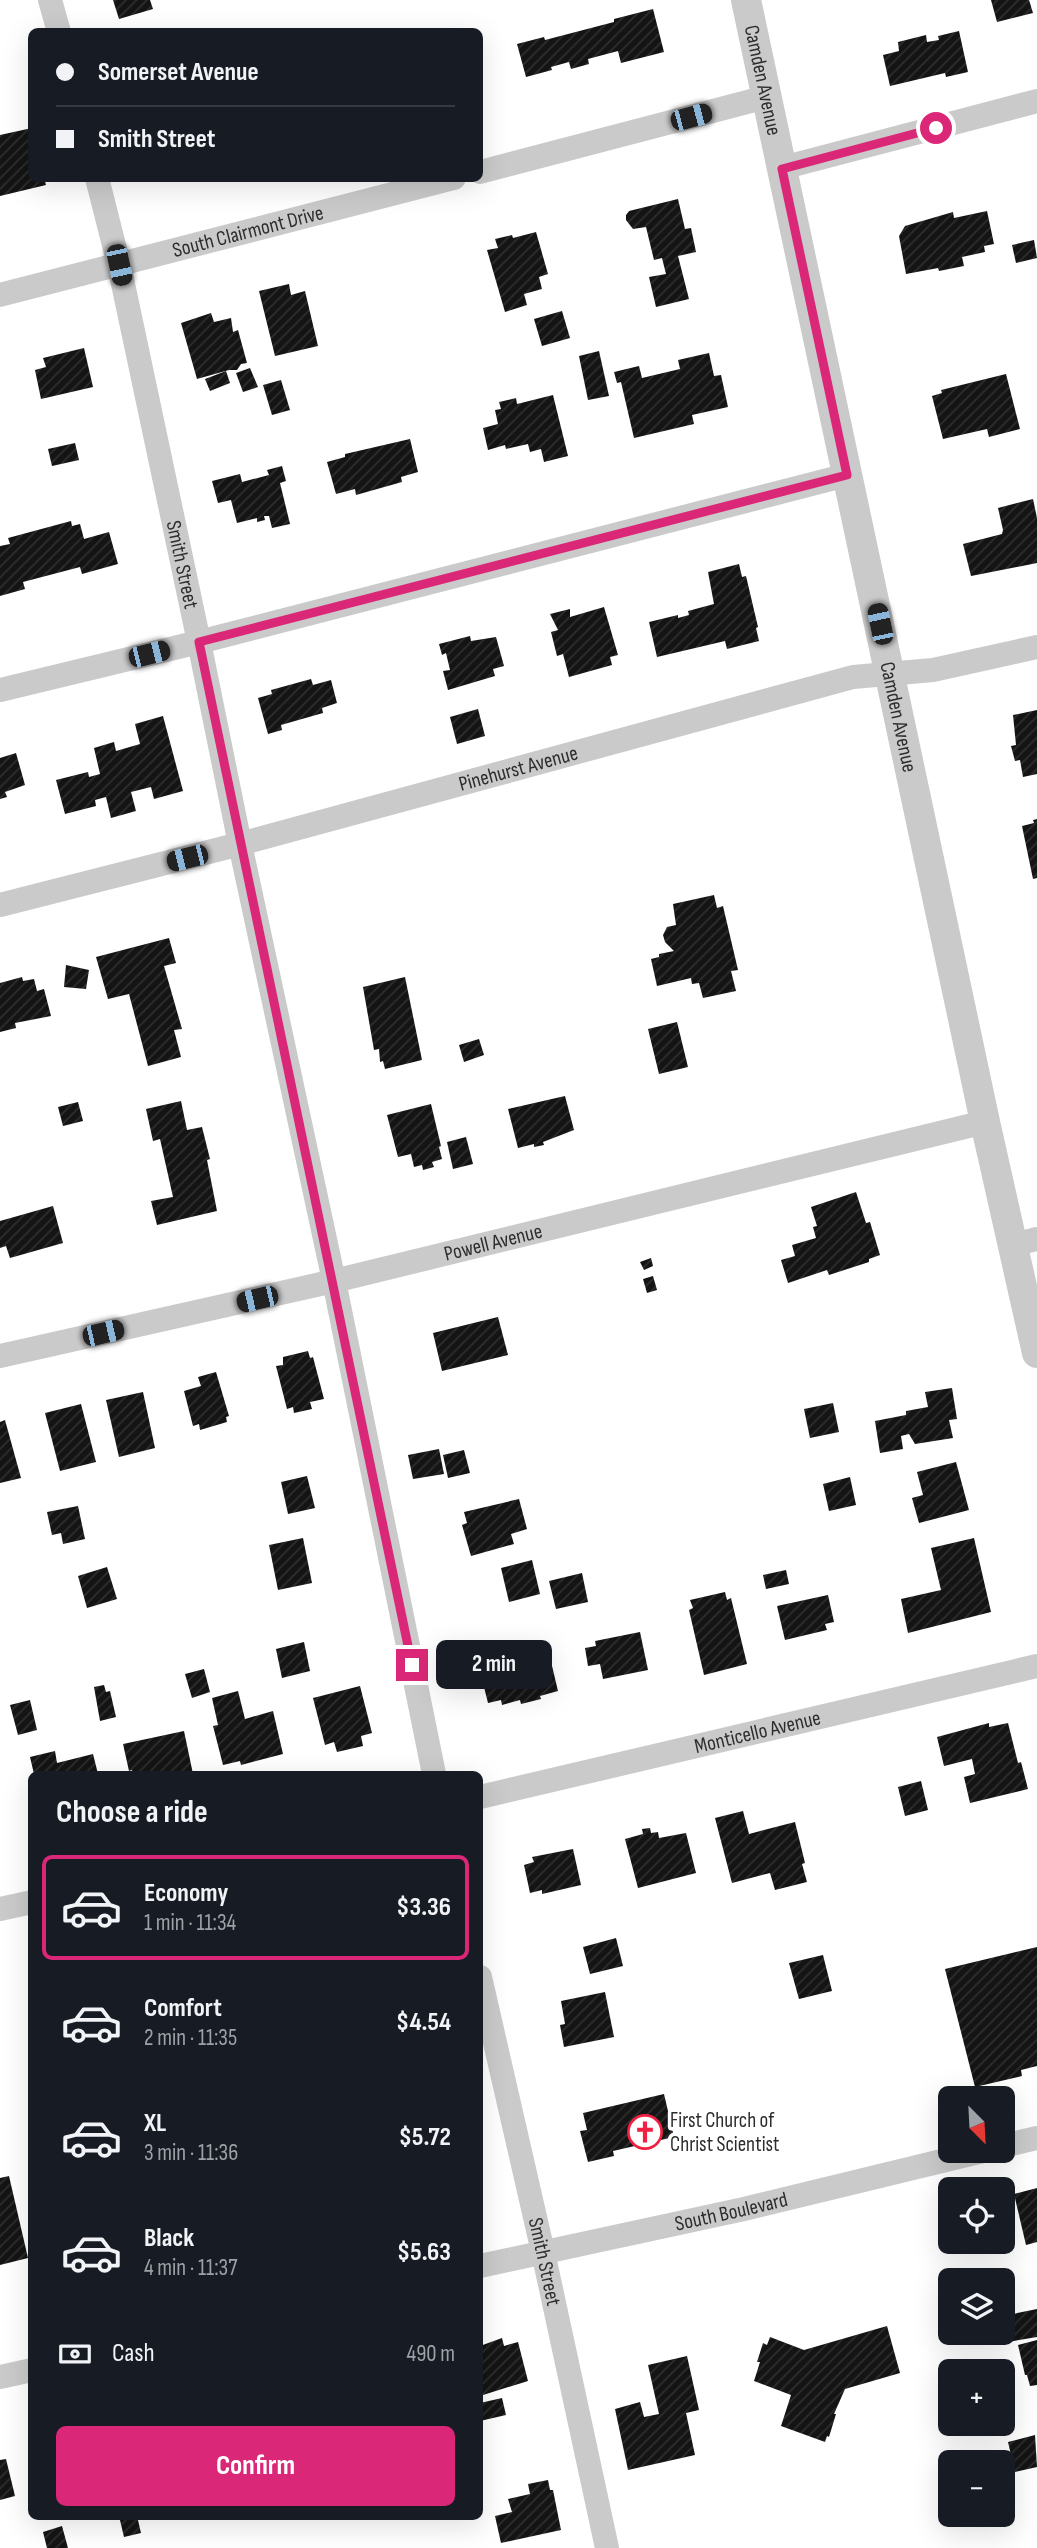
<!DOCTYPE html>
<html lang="en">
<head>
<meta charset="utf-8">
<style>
	body { margin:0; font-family:"Sofia Sans Condensed",sans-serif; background:#242831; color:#f1f3f6; height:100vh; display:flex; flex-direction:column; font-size:26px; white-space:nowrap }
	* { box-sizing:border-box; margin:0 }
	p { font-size:23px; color:#9ea1a6 }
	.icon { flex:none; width:38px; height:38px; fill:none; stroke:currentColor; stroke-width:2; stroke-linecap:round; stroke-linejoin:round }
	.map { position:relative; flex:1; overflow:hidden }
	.side { position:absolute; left:28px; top:1771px; width:455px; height:749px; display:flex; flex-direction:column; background:#171b24; border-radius:10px; box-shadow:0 7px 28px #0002 }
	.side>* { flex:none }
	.hud { position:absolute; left:28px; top:28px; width:455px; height:154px; border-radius:10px; box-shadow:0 7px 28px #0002; display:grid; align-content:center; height:154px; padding:0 28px; background:#171b24 }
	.needle { width:46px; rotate:156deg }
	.controls { position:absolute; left:938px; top:2086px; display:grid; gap:14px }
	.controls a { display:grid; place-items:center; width:77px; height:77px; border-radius:10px; background:#171b24; box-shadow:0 7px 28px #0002; font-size:35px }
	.end { position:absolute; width:32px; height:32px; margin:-16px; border:9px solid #db2777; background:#fff; box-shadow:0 0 0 4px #fff }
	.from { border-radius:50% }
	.bubble { position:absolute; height:49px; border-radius:10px; background:#171b24; box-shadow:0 7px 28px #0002; font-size:23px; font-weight:700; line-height:49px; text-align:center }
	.car { position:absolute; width:21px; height:42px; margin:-21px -10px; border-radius:9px; box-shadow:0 0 5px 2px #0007; background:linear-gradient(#222 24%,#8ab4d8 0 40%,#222 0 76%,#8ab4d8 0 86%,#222 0) }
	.hud b { display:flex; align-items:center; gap:24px; height:66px; font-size:26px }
	.hud b+b { border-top:2px solid #363941 }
	.hud i { width:18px; height:18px; background:#f1f3f6 }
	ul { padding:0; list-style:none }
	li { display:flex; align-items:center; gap:21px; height:105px; margin:0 14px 10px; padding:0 14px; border:4px solid transparent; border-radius:10px }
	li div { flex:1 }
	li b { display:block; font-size:26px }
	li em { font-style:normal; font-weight:700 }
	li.active { border-color:#db2777 }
	li>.icon { width:63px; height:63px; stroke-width:1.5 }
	h2 { padding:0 28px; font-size:32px; line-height:84px }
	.pay { display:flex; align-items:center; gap:18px; height:77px; padding:0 28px; font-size:26px }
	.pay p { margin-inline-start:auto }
	.cta { display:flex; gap:14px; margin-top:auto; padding:14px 28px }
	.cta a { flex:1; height:80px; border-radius:10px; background:#db2777; color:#fff; font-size:28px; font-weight:700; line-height:80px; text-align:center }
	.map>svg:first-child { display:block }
	.building { fill:url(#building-hatch) }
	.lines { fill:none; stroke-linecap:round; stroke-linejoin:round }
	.minor { stroke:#cacaca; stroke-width:24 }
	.tertiary { stroke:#cacaca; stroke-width:30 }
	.route { stroke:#db2777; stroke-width:9 }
	.labels { text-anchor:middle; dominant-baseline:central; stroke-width:7; stroke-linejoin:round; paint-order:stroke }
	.street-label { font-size:21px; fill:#2d2d2d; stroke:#fff }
	.poi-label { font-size:21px; fill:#2d2d2d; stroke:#fff; text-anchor:start }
</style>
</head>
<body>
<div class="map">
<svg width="1037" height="2548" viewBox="0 0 1037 2548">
	<defs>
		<pattern id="building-hatch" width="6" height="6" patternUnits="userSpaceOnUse" patternTransform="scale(1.75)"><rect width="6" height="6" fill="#141414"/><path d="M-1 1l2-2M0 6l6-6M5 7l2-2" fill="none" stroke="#2e2e2e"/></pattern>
	</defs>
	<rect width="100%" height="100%" fill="#fff"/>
	<g class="building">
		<path d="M113,0H150L153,9L119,19Z"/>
		<path d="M991,0H1029L1033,13L997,22Z"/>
		<path d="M653,9L664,52L621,63L618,51L588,59L589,64L571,69L569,62L551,67L552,70L526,77L517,44L544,37L545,40L614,22V19Z"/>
		<path d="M959,31L968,72L946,77L945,73L890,86L883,55L899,51L898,42L926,35L927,42L939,40L938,36Z"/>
		<path d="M32,128V178H44L46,185L0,196V135Z"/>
		<path d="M678,199L685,229L691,228L696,252L678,256L689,299L656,307L649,277L666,274L662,258L654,260L646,227L633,229L626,220V215L629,211Z"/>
		<path d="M987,211L994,244L984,246L985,252L962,257L964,266L939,271L938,268L906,274L899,236L905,226L953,212L954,218Z"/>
		<path d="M536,232L548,274L539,277L542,289L524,294L527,305L505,312L487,250L498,248L495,239L512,235L513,238Z"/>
		<path d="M1034,240L1037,258L1016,263L1012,245Z"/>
		<path d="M289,284L291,295L305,291L318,346L275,356L259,291Z"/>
		<path d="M562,311L570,338L542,346L534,319Z"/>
		<path d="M211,313L214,322L231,318L233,332L238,330L247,363L241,364L237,370H229L197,379L181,323Z"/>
		<path d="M84,348L93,387L41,399L35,370L46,367L43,358Z"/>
		<path d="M599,351L609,396L588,400L579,356Z"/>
		<path d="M709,353L714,376L721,375L728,407L692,415L694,424L634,438L621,382L617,383L614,372L639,366L642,378L680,369L678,360Z"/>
		<path d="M250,368L258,387L243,392L236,373Z"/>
		<path d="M226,371L230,383L210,391L205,379Z"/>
		<path d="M1006,374L1020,429L989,437L987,429L943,439L932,396L942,393L941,390Z"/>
		<path d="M281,380L290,410L272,415L263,385Z"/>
		<path d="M553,395L568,456L544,462L541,449L530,452L528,444L506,449L505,445L488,450L483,428L498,424L495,410L501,409L499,402L516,398L517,404Z"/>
		<path d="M410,439L418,472L401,477L402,482L356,495L355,489L336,494L327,462L345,457V454Z"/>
		<path d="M75,443L79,460L52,466L48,449Z"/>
		<path d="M282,466L286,481L280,483L290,524L272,528L269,516H264L265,520L257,522V518L237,523L231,500L218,503L212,481L240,474L242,482L269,475L267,470Z"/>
		<path d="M1033,499L1037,518V563L971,576L963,544L1002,534L1003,530L998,508Z"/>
		<path d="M71,521L72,526L80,524L84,539L109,532L118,564L82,574L80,567L23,582L25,589L0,596V546L10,544L8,538Z"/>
		<path d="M739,564L742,577L746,576L758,627L756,628L759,641L727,649L725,641L657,657L649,622L678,615V618L689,615L688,611L714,604L708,572Z"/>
		<path d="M604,607L618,655L610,657L612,665L569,677L563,654L557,656L551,632L558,630L550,614L570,609V617Z"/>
		<path d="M470,636L471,641L496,637L504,666L493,669L495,676L448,690L443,671L450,670L446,653L442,655L439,644Z"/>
		<path d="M311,679L313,685L331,680L337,703L322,708L323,713L281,725L282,730L268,734L258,698L272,694L271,690Z"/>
		<path d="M478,709L485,736L457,744L450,717Z"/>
		<path d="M1037,710V774L1023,777L1020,760L1015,761L1011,746L1016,745L1013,715Z"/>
		<path d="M163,716L183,791L154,799L151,787L131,792L136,811L111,818L106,797L95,800L96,806L65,814L56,780L88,772L89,777L100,774L94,748L114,742L116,751L140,744L135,724Z"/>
		<path d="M16,753L25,785L5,792L7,797L0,799V758Z"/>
		<path d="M1037,819V878L1033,879L1022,826L1034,823L1033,820Z"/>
		<path d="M714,895L717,908L723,906L738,970L731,971L736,991L703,998L699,983L692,984L691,978L657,986L651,959L659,957V954L674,951L665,942L663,935L667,927L676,925L673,904Z"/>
		<path d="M169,938L176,963L164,966L182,1029L174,1030L181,1057L148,1066L129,994L108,999L96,957Z"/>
		<path d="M66,965L89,970L86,989L64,987Z"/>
		<path d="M22,977L23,981L34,979L37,991L44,989L51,1016L15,1023L16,1028L0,1032V983Z"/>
		<path d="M405,977L422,1060L385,1069L383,1061L380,1062L379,1049L374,1050L363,987Z"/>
		<path d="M677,1022L688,1067L659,1074L648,1029Z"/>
		<path d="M479,1039L484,1055L464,1062L459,1045Z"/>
		<path d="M565,1096L574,1130L543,1142L544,1145L534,1147V1144L518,1148L508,1109Z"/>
		<path d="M181,1101L187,1130L202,1127L210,1159L207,1160L217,1211L157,1225L151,1201L173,1197L160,1139L153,1141L146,1109Z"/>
		<path d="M78,1102L83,1121L63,1126L58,1107Z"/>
		<path d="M431,1104L441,1146L439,1147L442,1159L432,1162L434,1167L423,1170L422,1165L414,1167L411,1154L398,1157L387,1115Z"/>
		<path d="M466,1137L473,1164L453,1169L447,1142Z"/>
		<path d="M856,1192L866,1223L870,1222L880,1255L869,1259V1262L829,1275L827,1270L788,1283L781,1260L795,1256L792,1245L816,1238L813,1227L817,1226L811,1207Z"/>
		<path d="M53,1206L63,1243L10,1258L6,1246L0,1248V1221Z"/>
		<path d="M651,1258L653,1266L644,1270L640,1262Z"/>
		<path d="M653,1276L657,1290L647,1293L643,1279Z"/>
		<path d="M498,1317L508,1355L442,1371L433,1333Z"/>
		<path d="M308,1351L310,1358L313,1357L324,1399L310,1402L312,1409L294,1413L293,1407L287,1409L276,1366L283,1365V1357Z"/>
		<path d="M216,1372L229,1416L226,1417L227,1422L200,1430L199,1424L193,1426L184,1391L201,1386L198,1377Z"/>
		<path d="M952,1388L957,1419L949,1420L953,1438L915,1444L909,1434L901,1436L903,1449L880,1453L875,1421L906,1415V1411L928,1407L925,1392Z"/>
		<path d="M143,1392L155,1448L119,1457L106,1400Z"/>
		<path d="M833,1403L839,1432L810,1438L804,1409Z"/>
		<path d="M81,1404L96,1462L60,1471L45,1413Z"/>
		<path d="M5,1420L21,1478L0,1483V1422Z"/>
		<path d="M439,1449L444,1474L413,1479L408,1455Z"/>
		<path d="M464,1450L470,1473L448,1478L443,1455Z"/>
		<path d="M956,1462L969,1510L919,1523L912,1498L923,1495L917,1472Z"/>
		<path d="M307,1476L315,1508L288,1514L281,1482Z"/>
		<path d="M850,1477L856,1505L829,1511L823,1484Z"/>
		<path d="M519,1499L527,1529L511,1534L514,1544L471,1556L462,1525L467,1523L464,1512Z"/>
		<path d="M78,1506L85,1539L63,1544L61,1533L52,1535L47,1512Z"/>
		<path d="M303,1538L312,1583L278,1590L269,1545Z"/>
		<path d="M974,1538L991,1612L908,1633L901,1599L941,1590L931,1548Z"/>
		<path d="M532,1560L540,1594L509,1602L501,1568Z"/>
		<path d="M107,1567L117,1599L87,1608L78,1576Z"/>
		<path d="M786,1570L789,1584L766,1589L763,1575Z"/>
		<path d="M582,1573L588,1602L556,1609L549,1581Z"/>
		<path d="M725,1592L727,1600L731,1598L747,1664L704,1675L689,1610L693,1608L690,1600Z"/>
		<path d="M828,1595L834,1622L825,1624L827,1630L785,1640L777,1606Z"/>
		<path d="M640,1632L648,1670L603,1679L600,1664L588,1666L585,1648L596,1646L595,1641Z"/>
		<path d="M304,1642L310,1671L282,1678L276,1649Z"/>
		<path d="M548,1649L558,1691L540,1696L541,1699L521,1704L520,1700L502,1705L501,1700L488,1703L482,1679L495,1676L492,1663Z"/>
		<path d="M204,1669L210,1692L192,1698L185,1674Z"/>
		<path d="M104,1685L106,1692L110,1691L116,1717L100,1721L94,1687Z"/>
		<path d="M360,1686L372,1733L361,1736L363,1746L337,1752L334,1742L325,1745L313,1698Z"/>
		<path d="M238,1691L245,1719L273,1711L283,1754L241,1765L240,1761L223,1765L213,1726L218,1725L212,1698Z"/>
		<path d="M30,1700L37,1730L18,1735L10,1705Z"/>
		<path d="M989,1723V1727L1008,1723L1018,1763L1021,1762L1028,1789L970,1803L964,1777L975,1774L972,1759L944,1766L937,1737Z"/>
		<path d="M184,1731L193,1774H133L132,1770L129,1771L123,1744Z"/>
		<path d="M55,1751L57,1763L93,1754L98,1774H34L30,1757Z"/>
		<path d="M921,1781L928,1810L905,1816L898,1787Z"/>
		<path d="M743,1811L749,1834L795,1822L805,1863L802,1864L807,1882L775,1890L770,1873L732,1883L715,1818Z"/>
		<path d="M650,1828L651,1833L658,1832L659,1838L686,1833L696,1873L638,1888L625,1839L643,1834L642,1829Z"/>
		<path d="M573,1849L581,1885L542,1894V1890L530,1893L524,1865L534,1862L532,1857Z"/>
		<path d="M616,1938L623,1966L590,1974L583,1947Z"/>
		<path d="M1037,1947V2066L1021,2070L1022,2076L975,2087L945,1969Z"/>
		<path d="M823,1955L832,1991L799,1999L789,1963Z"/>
		<path d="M605,1992L614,2037L564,2047L560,2025L565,2024L561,2001Z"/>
		<path d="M664,2094L674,2137L613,2151L614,2156L588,2162L580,2131L587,2130L583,2113Z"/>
		<path d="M9,2176L28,2258L0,2265V2178Z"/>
		<path d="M1037,2188V2242L1026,2245L1014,2194Z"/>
		<path d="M1037,2309V2337L1008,2342L1003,2316Z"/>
		<path d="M887,2326L900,2373L845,2389L834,2414H836L829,2437L827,2436L825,2442L781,2426L791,2395L754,2381L760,2362H757L763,2343L767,2345L770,2337L804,2350Z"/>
		<path d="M502,2338L504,2346L518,2342L528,2381L483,2395L480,2385V2346Z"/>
		<path d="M1037,2340V2385L1030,2386L1027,2375H1025L1018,2345Z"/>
		<path d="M687,2356L699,2410L686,2413L695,2455L628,2470L615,2409L640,2402L644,2417L659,2414L648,2365Z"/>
		<path d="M502,2398L506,2415L480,2421V2403Z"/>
		<path d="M1035,2435L1037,2467L1015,2472L1008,2442Z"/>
		<path d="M6,2459L15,2496L0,2500V2460Z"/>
		<path d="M548,2480L550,2490H553L561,2530L501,2543L495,2516L512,2512L508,2499L530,2494L528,2484Z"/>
		<path d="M119,2516H137L141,2533L124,2537Z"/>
		<path d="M62,2526L68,2548H47L43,2532Z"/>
	</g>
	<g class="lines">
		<g class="minor">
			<path d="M50,0L59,32"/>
			<path d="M782,168L1037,101"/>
			<path d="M480,172L766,97"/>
			<path id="s1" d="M97,178L119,265L199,642L240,844L334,1281L434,1774"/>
			<path id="s2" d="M0,295L454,178"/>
			<path d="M0,690L199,642L847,475"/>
			<path id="s3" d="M0,905L240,844L853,677L933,670L1037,647"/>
			<path d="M1013,1245L1037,1239"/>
			<path id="s4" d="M0,1356L334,1281L985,1122"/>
			<path id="s5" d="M480,1797L1037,1666"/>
			<path d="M0,1909L32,1902"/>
			<path id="s6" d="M480,1977L543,2252L607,2548"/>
			<path d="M1003,2146L1037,2138"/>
			<path id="s7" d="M480,2266L744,2209L983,2151"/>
			<path d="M0,2377L32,2370"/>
		</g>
		<path class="tertiary" id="s8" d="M746,0L985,1122L1037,1353"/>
	</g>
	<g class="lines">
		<path class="route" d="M412,1665C344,1323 268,983 199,642L847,475L782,169L936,128"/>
	</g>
	<defs>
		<g id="church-ring" transform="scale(1.75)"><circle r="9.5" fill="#fff" stroke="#f12144" stroke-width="1.5"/><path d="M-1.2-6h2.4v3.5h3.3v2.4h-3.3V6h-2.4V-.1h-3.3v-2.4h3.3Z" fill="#f12144"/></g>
	</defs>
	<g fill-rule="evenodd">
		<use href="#church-ring" x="645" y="2132"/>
	</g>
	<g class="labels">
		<g class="street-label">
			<text stroke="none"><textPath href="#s8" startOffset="82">Camden Avenue</textPath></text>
			<text stroke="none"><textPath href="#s2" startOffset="256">South Clairmont Drive</textPath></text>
			<text stroke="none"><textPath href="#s1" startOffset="396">Smith Street</textPath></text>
			<text stroke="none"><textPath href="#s8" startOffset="733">Camden Avenue</textPath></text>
			<text stroke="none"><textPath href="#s3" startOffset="536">Pinehurst Avenue</textPath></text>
			<text stroke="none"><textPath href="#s4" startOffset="506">Powell Avenue</textPath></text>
			<text stroke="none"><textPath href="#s5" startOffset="285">Monticello Avenue</textPath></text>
			<text stroke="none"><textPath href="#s7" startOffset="257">South Boulevard</textPath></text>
			<text stroke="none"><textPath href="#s6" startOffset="292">Smith Street</textPath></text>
		</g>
		<g class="poi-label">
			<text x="670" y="2120">First Church of<tspan x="670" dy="24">Christ Scientist</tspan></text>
		</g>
	</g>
</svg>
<div class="controls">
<a><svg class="needle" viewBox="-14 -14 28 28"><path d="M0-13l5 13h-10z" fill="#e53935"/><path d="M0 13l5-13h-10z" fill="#9ea1a6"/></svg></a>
<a><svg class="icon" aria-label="locate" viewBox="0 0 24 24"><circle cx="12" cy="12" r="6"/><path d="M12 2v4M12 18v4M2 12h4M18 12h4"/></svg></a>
<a><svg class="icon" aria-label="layers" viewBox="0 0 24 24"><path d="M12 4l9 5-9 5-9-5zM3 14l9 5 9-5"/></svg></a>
<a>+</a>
<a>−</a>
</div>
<i class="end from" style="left:936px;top:128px"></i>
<i class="end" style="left:412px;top:1665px"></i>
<div class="bubble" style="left:436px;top:1640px;width:116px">2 min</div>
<i class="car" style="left:691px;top:117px;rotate:75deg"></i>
<i class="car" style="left:119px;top:265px;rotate:168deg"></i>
<i class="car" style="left:880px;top:624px;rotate:348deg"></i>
<i class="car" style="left:149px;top:654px;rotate:76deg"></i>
<i class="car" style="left:187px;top:858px;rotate:256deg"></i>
<i class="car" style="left:257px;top:1299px;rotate:257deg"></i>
<i class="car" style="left:103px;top:1333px;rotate:77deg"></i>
<div class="hud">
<b><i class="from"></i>Somerset Avenue</b>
<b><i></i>Smith Street</b>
</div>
<section class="side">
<h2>Choose a ride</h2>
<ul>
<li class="active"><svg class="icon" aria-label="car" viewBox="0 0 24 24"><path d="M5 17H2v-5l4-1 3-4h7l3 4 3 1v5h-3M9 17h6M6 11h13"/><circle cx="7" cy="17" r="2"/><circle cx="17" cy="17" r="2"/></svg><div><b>Economy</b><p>1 min · 11:34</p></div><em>$3.36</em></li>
<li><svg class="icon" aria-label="car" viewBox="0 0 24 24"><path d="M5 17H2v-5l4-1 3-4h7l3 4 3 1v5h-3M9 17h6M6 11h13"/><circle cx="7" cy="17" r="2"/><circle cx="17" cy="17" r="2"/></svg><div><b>Comfort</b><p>2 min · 11:35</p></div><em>$4.54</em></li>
<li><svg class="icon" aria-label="car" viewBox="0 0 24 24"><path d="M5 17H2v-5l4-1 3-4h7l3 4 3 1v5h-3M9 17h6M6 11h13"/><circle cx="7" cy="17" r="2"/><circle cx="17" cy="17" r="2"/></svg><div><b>XL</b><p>3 min · 11:36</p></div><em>$5.72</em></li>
<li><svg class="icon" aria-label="car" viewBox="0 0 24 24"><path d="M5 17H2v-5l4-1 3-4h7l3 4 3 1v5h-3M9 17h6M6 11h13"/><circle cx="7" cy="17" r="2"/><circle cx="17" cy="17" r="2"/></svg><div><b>Black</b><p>4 min · 11:37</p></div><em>$5.63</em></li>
</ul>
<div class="pay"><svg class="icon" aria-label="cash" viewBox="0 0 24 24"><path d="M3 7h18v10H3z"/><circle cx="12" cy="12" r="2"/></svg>Cash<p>490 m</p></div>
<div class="cta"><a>Confirm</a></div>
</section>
</div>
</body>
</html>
